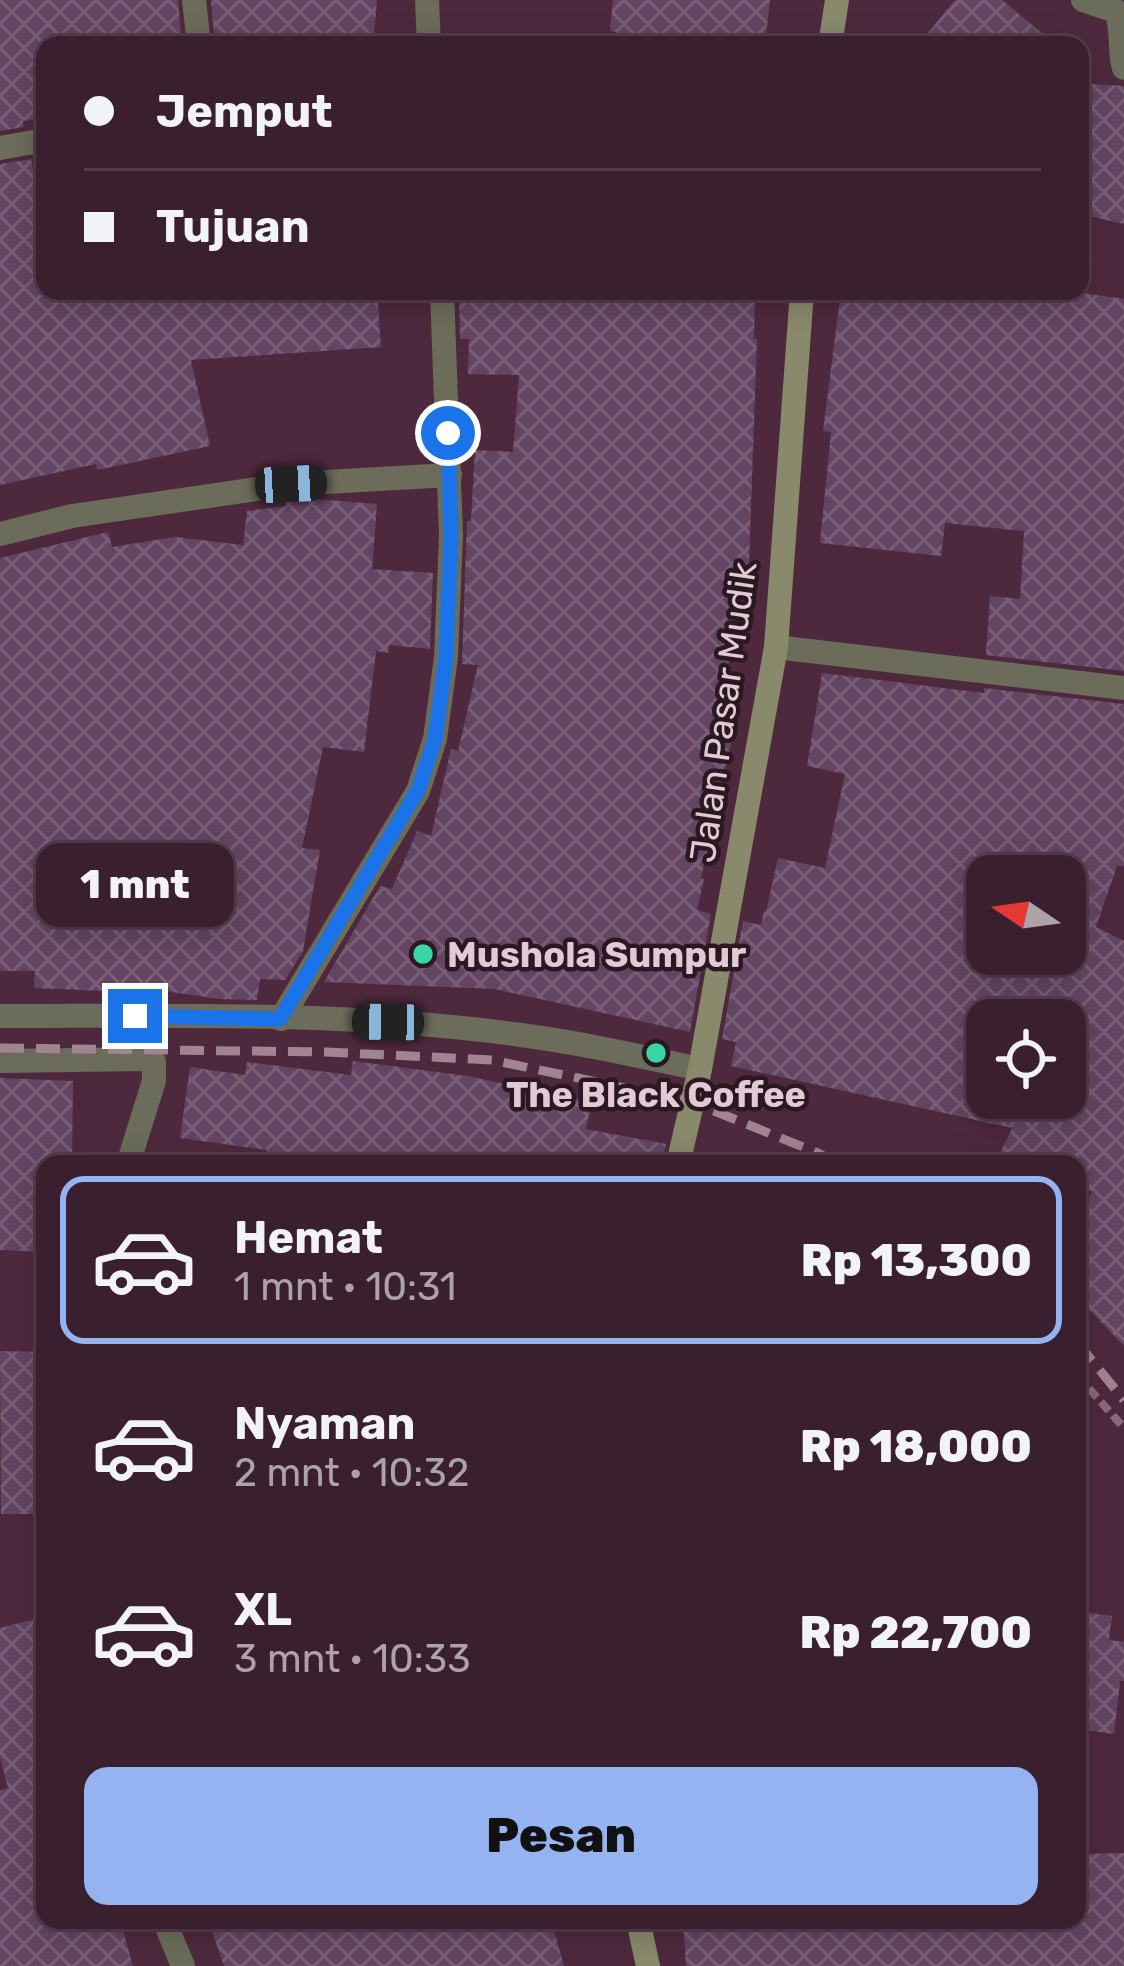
<!DOCTYPE html>
<html lang="id">
<head>
<meta charset="utf-8">
<style>
	body { margin:0; font-family:Rubik,sans-serif; background:#412736; color:#f1f3f6; height:100vh; display:flex; flex-direction:column; font-size:45px; white-space:nowrap }
	* { box-sizing:border-box; margin:0 }
	p { font-size:39px; color:#aba2aa }
	.icon { flex:none; width:66px; height:66px; fill:none; stroke:currentColor; stroke-width:2; stroke-linecap:round; stroke-linejoin:round }
	.map { position:relative; flex:1; overflow:hidden }
	.sheet { position:absolute; left:36px; top:1155px; width:1050px; height:774px; display:flex; flex-direction:column; background:#3a1f2e; border-radius:24px; box-shadow:0 6px 30px #0003,0 0 0 3px #543d4a }
	.sheet>* { flex:none }
	.top-card { position:absolute; left:36px; top:36px; width:1053px; height:264px; border-radius:24px; box-shadow:0 6px 30px #0003,0 0 0 3px #543d4a; display:grid; align-content:center; height:264px; padding:0 48px; background:#3a1f2e }
	.needle { width:78px; rotate:283deg }
	.fabs { position:absolute; left:966px; top:855px; display:grid; gap:24px }
	.fabs a { display:grid; place-items:center; width:120px; height:120px; border-radius:24px; background:#3a1f2e; box-shadow:0 6px 30px #0003,0 0 0 3px #543d4a; font-size:60px }
	.end { position:absolute; width:54px; height:54px; margin:-27px; border:15px solid #1a73e8; background:#fff; box-shadow:0 0 0 6px #fff }
	.from { border-radius:50% }
	.bubble { position:absolute; height:84px; border-radius:24px; background:#3a1f2e; box-shadow:0 6px 30px #0003,0 0 0 3px #543d4a; font-size:39px; font-weight:800; line-height:84px; text-align:center }
	.car { position:absolute; width:36px; height:72px; margin:-36px -18px; border-radius:15px; box-shadow:0 0 9px 3px #0007; background:linear-gradient(#222 24%,#8ab4d8 0 40%,#222 0 76%,#8ab4d8 0 86%,#222 0) }
	.top-card b { display:flex; align-items:center; gap:42px; height:114px; font-size:45px }
	.top-card b+b { border-top:3px solid #543d4a }
	.top-card i { width:30px; height:30px; background:#f1f3f6 }
	ul { padding:21px 0 0; list-style:none }
	li { display:flex; align-items:center; gap:36px; height:168px; margin:0 24px 18px; padding:0 24px; border:6px solid transparent; border-radius:24px }
	li div { flex:1 }
	li b { display:block; font-size:45px }
	li em { font-style:normal; font-weight:800 }
	li.on { border-color:#95b2f1 }
	li>.icon { width:108px; height:108px; stroke-width:1.5 }
	.button { display:flex; gap:24px; margin-top:auto; padding:24px 48px }
	.button a { flex:1; height:138px; border-radius:24px; background:#95b2f1; color:#111; font-size:48px; font-weight:800; line-height:138px; text-align:center }
	.map>svg:first-child { display:block }
	.building { fill:url(#building-cross-hatch); fill-rule:evenodd }
	.lines { fill:none; stroke-linecap:round; stroke-linejoin:round }
	.path { stroke:#89697a; stroke-width:8; stroke-dasharray:12 6; stroke-linecap:butt }
	.minor { stroke:#6c6c5a; stroke-width:24 }
	.secondary { stroke:#89896c; stroke-width:24 }
	.rail { stroke:#a18392; stroke-width:9; stroke-dasharray:24 12; stroke-linecap:butt }
	.route { stroke:#1a73e8; stroke-width:15 }
	.poi-dot { fill:#3bd4a4; stroke:#2a1921; stroke-width:4.5 }
	.labels { text-anchor:middle; dominant-baseline:central; stroke-width:9; stroke-linejoin:round; paint-order:stroke }
	.street-label { font-size:36px; fill:#e2c9d5; stroke:#2a1921 }
	.poi-label { font-size:36px; font-weight:bold; fill:#e2c9d5; stroke:#2a1921; text-anchor:start }
</style>
</head>
<body>
<div class="map">
<svg width="1124" height="1966" viewBox="0 0 1124 1966">
	<defs>
		<pattern id="building-cross-hatch" width="8" height="8" patternUnits="userSpaceOnUse" patternTransform="scale(3)"><rect width="8" height="8" fill="#634563"/><path d="M0 0l8 8M0 8l8-8" fill="none" stroke="#795e78"/></pattern>
	</defs>
	<rect width="100%" height="100%" fill="#4e293d"/>
	<g class="building">
		<path d="M0,0H178L182,45H45V118L23,121L24,127L0,131Z"/>
		<path d="M211,0H377L373,45H215Z"/>
		<path d="M613,0H770L765,45H614L616,32L610,31Z"/>
		<path d="M955,0H1002L1056,45H918Z"/>
		<path d="M1080,83L1124,86V224L1080,214Z"/>
		<path d="M31,159L45,228V291H377L381,347L191,360L210,446L97,470L96,464L0,485V164Z"/>
		<path d="M459,291H755L754,339H757L748,591L737,590L725,694L738,696L731,744L701,878L704,879L697,910L711,914L690,1032L494,989L324,982L380,886L392,889L417,831L431,836L451,749L458,751L478,665L462,664L467,521H471L475,450L513,452L519,375L468,374L469,339H460Z"/>
		<path d="M841,291H1068L1124,299V671L986,655L990,596L1020,599L1024,531L945,523L941,556L820,543L831,432L823,431Z"/>
		<path d="M314,499L377,504L372,569L433,573L430,649L389,645L388,653L376,651L364,752L323,747L302,848L320,850L303,951L285,980L260,979L257,1000L219,999L131,986L130,992L34,988L35,971H0V558L108,532L112,547L175,537L243,545L247,511L286,506V501Z"/>
		<path d="M822,673L984,693V688L1124,704V866H1117L1096,927L1124,941V1346L1077,1297V1216L1092,1192L1077,1182V1164H995L1012,1128L731,1066L736,1042L722,1039L743,921L761,925L764,911L766,912L778,858L825,868L845,774L807,766ZM987,876H1065V970L987,954ZM987,1020H1065V1098H981L987,1072Z"/>
		<path d="M353,1061L467,1076L592,1102L586,1129L666,1144L662,1164H265L267,1150L180,1138L190,1067L245,1075L247,1062L351,1075Z"/>
		<path d="M0,1078L73,1081L72,1164H45V1252L0,1250Z"/>
		<path d="M0,1351L45,1352V1514H1Z"/>
		<path d="M1077,1611L1112,1616L1109,1640L1124,1642V1681H1120L1114,1734L1077,1729Z"/>
		<path d="M35,1619L45,1656V1920H120L133,1966H0V1790L8,1788L0,1757V1628Z"/>
		<path d="M1124,1853V1966H686L683,1920H1077V1854Z"/>
		<path d="M208,1920H551L564,1966H224Z"/>
	</g>
	<g class="lines">
		<path class="path" d="M1077,1375L1124,1428"/>
		<g class="minor">
			<path d="M194,0L199,45"/>
			<path d="M427,0L429,45"/>
			<path d="M1083,0L1116,11C1124,32 1118,48 1124,68"/>
			<path d="M0,148L45,140"/>
			<path d="M0,534L72,516L291,484L450,475"/>
			<path d="M776,647L1124,688"/>
			<path d="M0,1016C172,1016 350,1011 521,1035C581,1043 640,1056 700,1069"/>
			<path d="M281,1019L418,791L435,739L446,657L451,535L442,291"/>
			<path d="M0,1061L146,1059L154,1062V1081L128,1164"/>
			<path d="M164,1920L183,1966"/>
		</g>
		<g class="secondary">
			<path d="M830,45L837,0"/>
			<path d="M678,1164L700,1069L776,647L802,291"/>
			<path d="M638,1920L648,1966"/>
		</g>
		<g class="rail">
			<path d="M0,1048L326,1052L492,1060L692,1102L818,1153L838,1164"/>
			<path d="M1077,1342L1124,1400"/>
		</g>
	</g>
	<g class="lines">
		<path class="route" d="M135,1016L280,1019L418,790L435,739L446,657L451,535L448,433"/>
	</g>
	<g class="poi-dot">
		<circle cx="423" cy="954" r="12"/>
		<circle cx="656" cy="1053" r="12"/>
	</g>
	<g class="labels">
		<g class="street-label">
			<text transform="translate(723 712) rotate(-82)">Jalan Pasar Mudik</text>
		</g>
		<g class="poi-label">
			<text x="447" y="954">Mushola Sumpur</text>
			<text x="656" y="1094" text-anchor="middle">The Black Coffee</text>
		</g>
	</g>
</svg>
<div class="fabs">
<a><svg class="needle" viewBox="-14 -14 28 28"><path d="M0-13l5 13h-10z" fill="#e53935"/><path d="M0 13l5-13h-10z" fill="#aba2aa"/></svg></a>
<a><svg class="icon" aria-label="locate" viewBox="0 0 24 24"><circle cx="12" cy="12" r="6"/><path d="M12 2v4M12 18v4M2 12h4M18 12h4"/></svg></a>
</div>
<i class="end from" style="left:448px;top:433px"></i>
<i class="end" style="left:135px;top:1016px"></i>
<div class="bubble" style="left:36px;top:843px;width:198px">1 mnt</div>
<i class="car" style="left:291px;top:484px;rotate:87deg"></i>
<i class="car" style="left:388px;top:1022px;rotate:271deg"></i>
<div class="top-card">
<b><i class="from"></i>Jemput</b>
<b><i></i>Tujuan</b>
</div>
<section class="sheet">
<ul>
<li class="on"><svg class="icon" aria-label="car" viewBox="0 0 24 24"><path d="M5 17H2v-5l4-1 3-4h7l3 4 3 1v5h-3M9 17h6M6 11h13"/><circle cx="7" cy="17" r="2"/><circle cx="17" cy="17" r="2"/></svg><div><b>Hemat</b><p>1 mnt · 10:31</p></div><em>Rp 13,300</em></li>
<li><svg class="icon" aria-label="car" viewBox="0 0 24 24"><path d="M5 17H2v-5l4-1 3-4h7l3 4 3 1v5h-3M9 17h6M6 11h13"/><circle cx="7" cy="17" r="2"/><circle cx="17" cy="17" r="2"/></svg><div><b>Nyaman</b><p>2 mnt · 10:32</p></div><em>Rp 18,000</em></li>
<li><svg class="icon" aria-label="car" viewBox="0 0 24 24"><path d="M5 17H2v-5l4-1 3-4h7l3 4 3 1v5h-3M9 17h6M6 11h13"/><circle cx="7" cy="17" r="2"/><circle cx="17" cy="17" r="2"/></svg><div><b>XL</b><p>3 mnt · 10:33</p></div><em>Rp 22,700</em></li>
</ul>
<div class="button"><a>Pesan</a></div>
</section>
</div>
</body>
</html>
